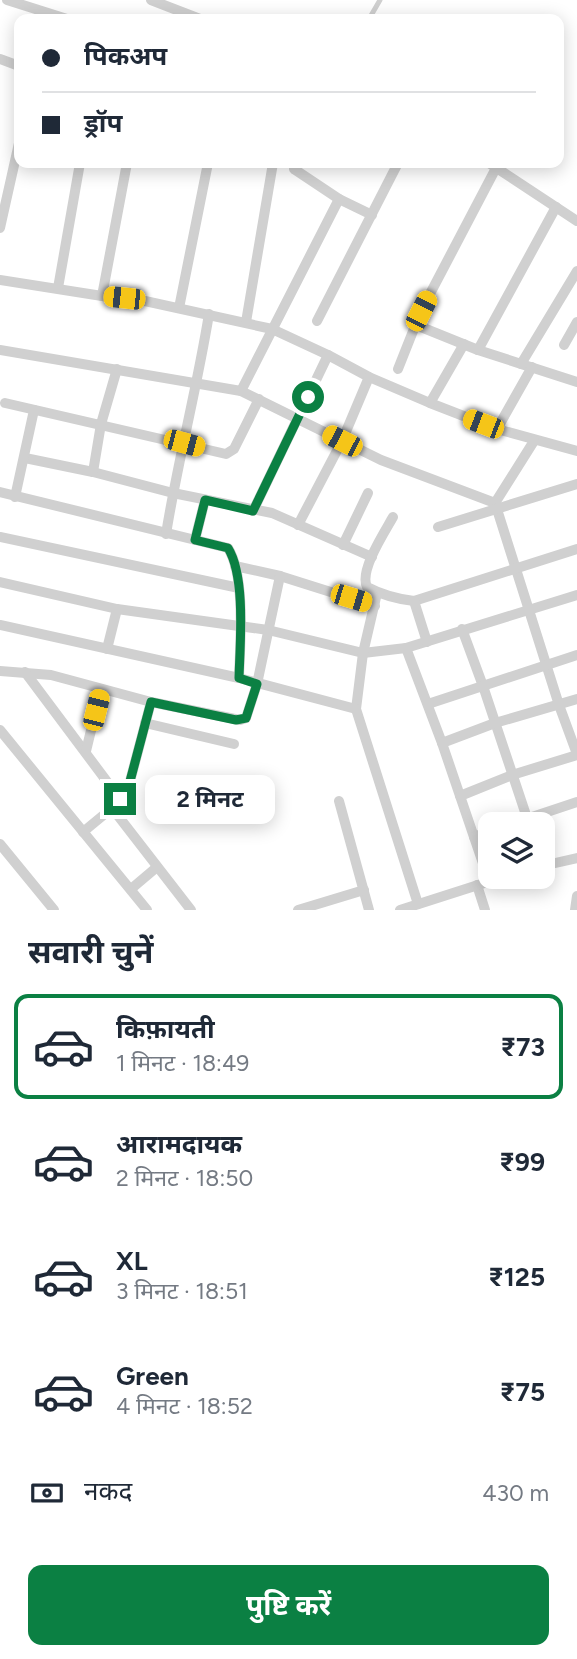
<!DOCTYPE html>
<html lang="hi">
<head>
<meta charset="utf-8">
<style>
	body { margin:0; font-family:Figtree,"Noto Sans Devanagari",sans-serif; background:#f6f6f7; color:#1f2937; height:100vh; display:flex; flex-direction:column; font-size:26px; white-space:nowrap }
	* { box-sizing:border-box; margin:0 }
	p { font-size:23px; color:#747a83 }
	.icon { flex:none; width:38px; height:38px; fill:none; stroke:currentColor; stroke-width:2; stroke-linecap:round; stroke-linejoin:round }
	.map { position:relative; height:910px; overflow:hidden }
	.drawer { display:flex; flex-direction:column; background:#fff; flex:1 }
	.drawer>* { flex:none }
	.banner { position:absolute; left:14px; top:14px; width:550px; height:154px; border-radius:14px; box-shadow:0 4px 18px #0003; display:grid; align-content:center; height:154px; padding:0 28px; background:#fff }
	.buttons { position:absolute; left:478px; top:812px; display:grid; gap:14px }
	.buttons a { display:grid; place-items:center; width:77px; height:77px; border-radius:14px; background:#fff; box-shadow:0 4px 18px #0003; font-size:35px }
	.end { position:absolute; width:32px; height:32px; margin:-16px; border:9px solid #0b8043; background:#fff; box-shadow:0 0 0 4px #fff }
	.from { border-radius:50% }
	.bubble { position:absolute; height:49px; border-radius:14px; background:#fff; box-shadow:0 4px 18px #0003; font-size:23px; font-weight:700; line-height:49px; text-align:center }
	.car { position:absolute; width:21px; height:42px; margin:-21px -10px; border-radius:9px; box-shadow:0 0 5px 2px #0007; background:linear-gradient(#f5c518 24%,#345 0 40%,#f5c518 0 76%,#345 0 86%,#f5c518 0) }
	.banner b { display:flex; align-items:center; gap:24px; height:66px; font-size:26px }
	.banner b+b { border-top:2px solid #e0e1e3 }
	.banner i { width:18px; height:18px; background:#1f2937 }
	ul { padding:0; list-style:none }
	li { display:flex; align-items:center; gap:21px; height:105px; margin:0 14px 10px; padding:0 14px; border:4px solid transparent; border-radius:14px }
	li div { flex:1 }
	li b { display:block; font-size:26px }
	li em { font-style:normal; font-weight:700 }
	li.current { border-color:#0b8043 }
	li>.icon { width:63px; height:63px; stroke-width:1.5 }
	h2 { padding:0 28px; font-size:32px; line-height:84px }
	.pay { display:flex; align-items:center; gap:18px; height:77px; padding:0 28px; font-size:26px }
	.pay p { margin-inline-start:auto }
	.cta { display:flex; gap:14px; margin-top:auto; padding:14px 28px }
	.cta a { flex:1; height:80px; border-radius:14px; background:#0b8043; color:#fff; font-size:28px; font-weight:700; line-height:80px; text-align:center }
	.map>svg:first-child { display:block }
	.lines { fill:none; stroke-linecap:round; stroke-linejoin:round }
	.lane { stroke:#d0d0d0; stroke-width:5 }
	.street { stroke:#d0d0d0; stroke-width:10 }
	.route { stroke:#0b8043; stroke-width:9 }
</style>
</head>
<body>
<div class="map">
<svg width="577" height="910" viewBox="0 0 577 910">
	<rect width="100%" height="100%" fill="#fff"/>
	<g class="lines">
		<path class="lane" d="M369,19L380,0"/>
		<g class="street">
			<path d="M7,0L67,19"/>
			<path d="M151,0L200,19"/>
			<path d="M0,59L19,66"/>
			<path d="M489,163L577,221"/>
			<path d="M294,169L339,199"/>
			<path d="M0,228L19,143"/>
			<path d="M0,280L102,296L145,301L272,329L328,355L369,377L430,403L497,429L577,451"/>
			<path d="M58,288L80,163"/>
			<path d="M102,296L127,163"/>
			<path d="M179,308L208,163"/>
			<path d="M317,321L398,163"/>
			<path d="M246,322L273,163"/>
			<path d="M416,325L478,350L577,382"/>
			<path d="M564,345L577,322"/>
			<path d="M0,350L241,391L381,460L495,503L559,705L577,754"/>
			<path d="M478,350L556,207"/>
			<path d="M521,364L577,271"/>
			<path d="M398,369L421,311L496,168"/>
			<path d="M241,391L339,199L372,215"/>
			<path d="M5,403L226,454L234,449L259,399"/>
			<path d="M430,403L464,344"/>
			<path d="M497,429L532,367"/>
			<path d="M25,458L93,472L173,493L272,513L372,557"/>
			<path d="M93,472L101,424L117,369"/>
			<path d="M0,492L228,548C246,577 240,644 239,678"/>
			<path d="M15,497L34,410"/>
			<path d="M495,503L534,441"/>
			<path d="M253,511L328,355"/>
			<path d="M393,517C384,533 359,571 367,587C382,595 397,599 414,601L577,549"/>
			<path d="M298,525L342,441L369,377"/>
			<path d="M438,527L577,484"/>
			<path d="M166,534C178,460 197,388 209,314"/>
			<path d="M0,537L239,588"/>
			<path d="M195,540L205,500"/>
			<path d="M343,545L368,493"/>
			<path d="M235,566L280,576L375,606"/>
			<path d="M0,582L117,609L268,630L363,653L406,648L577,595"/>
			<path d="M377,593L363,653L356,709L418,904"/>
			<path d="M414,601L427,642"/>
			<path d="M0,625L239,678L356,709"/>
			<path d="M462,629L483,686L529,824"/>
			<path d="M406,648L442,743L489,881"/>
			<path d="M107,649L117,609"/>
			<path d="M0,671L51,675L151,702L240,720L246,718L257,684L280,576"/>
			<path d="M25,672L120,799"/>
			<path d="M428,704L577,655"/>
			<path d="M145,723L234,744"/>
			<path d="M0,730L147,910"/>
			<path d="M442,743L495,723L577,699"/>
			<path d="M86,751L101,689"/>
			<path d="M460,796L512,775L577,755"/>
			<path d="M339,801L369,910"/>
			<path d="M112,808L191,910"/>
			<path d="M511,824L577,802"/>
			<path d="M83,832L112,808L129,785L151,702"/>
			<path d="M474,837L490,831"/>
			<path d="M0,844L54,910"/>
			<path d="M542,866L577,858"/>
			<path d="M477,885L485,910"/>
			<path d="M131,889L157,867"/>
			<path d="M298,910L364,890"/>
			<path d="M400,910L503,877"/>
			<path d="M575,910L577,896"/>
		</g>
	</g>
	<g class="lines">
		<path class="route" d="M120,799L129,785L151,702L236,720L246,718L257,684L239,678C240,644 246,577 228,548L195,540L205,500L253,511L308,397"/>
	</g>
</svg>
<div class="buttons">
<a><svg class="icon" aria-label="layers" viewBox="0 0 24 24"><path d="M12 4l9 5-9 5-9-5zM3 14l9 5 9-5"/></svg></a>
</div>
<i class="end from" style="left:308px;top:397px"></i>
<i class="end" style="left:120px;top:799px"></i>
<div class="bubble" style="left:145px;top:775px;width:130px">2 मिनट</div>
<i class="car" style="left:124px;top:298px;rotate:276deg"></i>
<i class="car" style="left:421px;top:311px;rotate:27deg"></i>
<i class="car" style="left:483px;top:424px;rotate:291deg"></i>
<i class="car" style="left:342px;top:441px;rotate:297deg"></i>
<i class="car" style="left:184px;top:443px;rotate:105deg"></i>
<i class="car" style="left:351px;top:598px;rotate:107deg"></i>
<i class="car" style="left:96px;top:710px;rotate:14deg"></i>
<div class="banner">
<b><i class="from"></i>पिकअप</b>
<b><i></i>ड्रॉप</b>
</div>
</div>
<section class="drawer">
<h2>सवारी चुनें</h2>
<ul>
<li class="current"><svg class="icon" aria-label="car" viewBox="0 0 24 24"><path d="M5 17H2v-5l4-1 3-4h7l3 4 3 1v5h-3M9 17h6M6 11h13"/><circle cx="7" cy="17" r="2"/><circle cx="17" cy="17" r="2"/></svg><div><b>किफ़ायती</b><p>1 मिनट · 18:49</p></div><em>₹73</em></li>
<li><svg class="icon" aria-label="car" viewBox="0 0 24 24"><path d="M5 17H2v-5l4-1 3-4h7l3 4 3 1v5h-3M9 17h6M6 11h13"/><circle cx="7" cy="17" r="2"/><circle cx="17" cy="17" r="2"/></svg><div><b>आरामदायक</b><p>2 मिनट · 18:50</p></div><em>₹99</em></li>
<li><svg class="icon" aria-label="car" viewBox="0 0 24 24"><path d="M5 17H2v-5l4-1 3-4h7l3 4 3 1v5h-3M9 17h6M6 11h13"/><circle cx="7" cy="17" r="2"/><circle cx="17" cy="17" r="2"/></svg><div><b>XL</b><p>3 मिनट · 18:51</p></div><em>₹125</em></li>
<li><svg class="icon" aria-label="car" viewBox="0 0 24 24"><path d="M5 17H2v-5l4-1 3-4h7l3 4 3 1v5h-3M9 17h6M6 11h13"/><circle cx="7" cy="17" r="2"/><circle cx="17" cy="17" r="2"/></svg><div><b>Green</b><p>4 मिनट · 18:52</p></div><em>₹75</em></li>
</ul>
<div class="pay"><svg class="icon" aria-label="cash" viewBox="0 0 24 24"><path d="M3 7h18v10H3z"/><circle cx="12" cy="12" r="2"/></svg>नकद<p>430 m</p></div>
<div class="cta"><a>पुष्टि करें</a></div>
</section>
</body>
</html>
